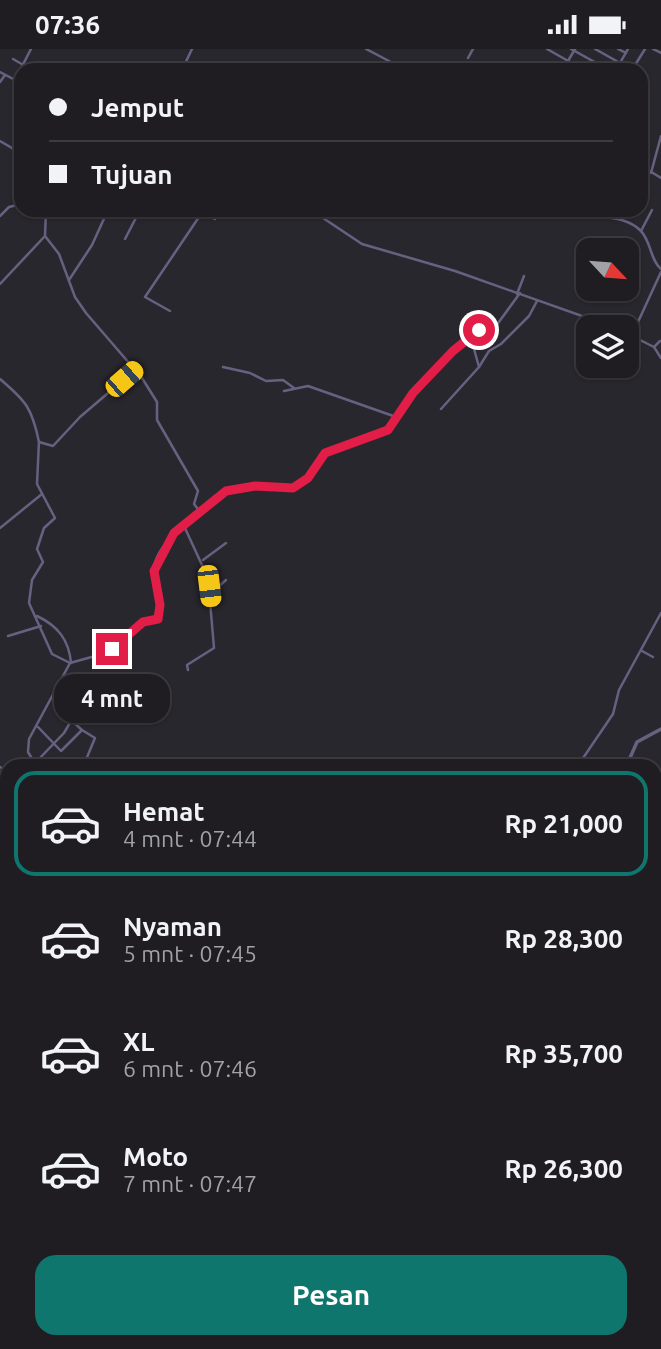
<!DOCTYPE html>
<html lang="id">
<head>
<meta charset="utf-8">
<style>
	body { margin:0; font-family:Ubuntu,sans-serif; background:#2c2a2f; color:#f1f3f6; height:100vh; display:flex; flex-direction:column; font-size:26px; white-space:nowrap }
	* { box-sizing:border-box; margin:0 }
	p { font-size:23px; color:#a1a2a5 }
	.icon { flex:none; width:38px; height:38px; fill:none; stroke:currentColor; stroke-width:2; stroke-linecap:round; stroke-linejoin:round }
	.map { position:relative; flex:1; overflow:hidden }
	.sheet { position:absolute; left:0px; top:710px; width:662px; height:590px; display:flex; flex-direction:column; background:#1f1d22; border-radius:21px 21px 0 0; box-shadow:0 2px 5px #0004,0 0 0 2px #3c3b40 }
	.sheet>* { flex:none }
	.hud { position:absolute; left:14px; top:14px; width:634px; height:154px; border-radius:21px; box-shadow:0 2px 5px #0004,0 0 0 2px #3c3b40; display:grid; align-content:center; height:154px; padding:0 35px; background:#1f1d22 }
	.needle { width:46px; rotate:116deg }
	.tools { position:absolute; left:576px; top:189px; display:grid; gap:14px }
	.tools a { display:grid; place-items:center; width:63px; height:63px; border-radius:14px; background:#1f1d22; box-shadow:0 2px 5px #0004,0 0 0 2px #3c3b40; font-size:35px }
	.end { position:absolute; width:32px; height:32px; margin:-16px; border:9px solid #e11d48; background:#fff; box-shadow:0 0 0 4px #fff }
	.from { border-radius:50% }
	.bubble { position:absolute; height:49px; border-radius:21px; background:#1f1d22; box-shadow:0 2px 5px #0004,0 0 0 2px #3c3b40; font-size:23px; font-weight:700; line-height:49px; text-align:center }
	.car { position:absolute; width:21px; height:42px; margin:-21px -10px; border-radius:9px; box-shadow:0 0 5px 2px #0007; background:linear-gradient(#f5c518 24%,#345 0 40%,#f5c518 0 76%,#345 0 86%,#f5c518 0) }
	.hud b { display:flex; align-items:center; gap:24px; height:66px; font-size:26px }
	.hud b+b { border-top:2px solid #3c3b40 }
	.hud i { width:18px; height:18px; background:#f1f3f6 }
	ul { padding:12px 0 0; list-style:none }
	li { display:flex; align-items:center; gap:21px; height:105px; margin:0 14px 10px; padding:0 21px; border:4px solid transparent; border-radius:21px }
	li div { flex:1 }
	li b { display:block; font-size:26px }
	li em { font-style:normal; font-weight:700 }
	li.active { border-color:#0f766e }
	li>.icon { width:63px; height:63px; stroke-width:1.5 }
	.button { display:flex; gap:14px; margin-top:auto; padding:14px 35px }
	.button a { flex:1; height:80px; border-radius:21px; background:#0f766e; color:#fff; font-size:28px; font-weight:700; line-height:80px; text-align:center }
	.status { display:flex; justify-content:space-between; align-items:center; height:49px; padding:0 35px; background:#1f1d22; direction:ltr }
	.status svg { height:19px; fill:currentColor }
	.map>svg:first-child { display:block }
	.green { fill:#514476 }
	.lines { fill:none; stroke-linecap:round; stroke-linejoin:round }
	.stream { stroke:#574489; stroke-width:2 }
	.minor { stroke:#676181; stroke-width:2.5 }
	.tertiary { stroke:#676181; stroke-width:3.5 }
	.route { stroke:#e11d48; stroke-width:9 }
</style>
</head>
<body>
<div class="status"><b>07:36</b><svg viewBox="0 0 49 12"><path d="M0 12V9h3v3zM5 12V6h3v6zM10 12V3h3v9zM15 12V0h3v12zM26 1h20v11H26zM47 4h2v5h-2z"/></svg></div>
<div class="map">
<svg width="661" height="1300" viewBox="0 0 661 1300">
	<rect width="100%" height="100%" fill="#29272e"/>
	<g class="green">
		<path d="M211,1293H253L252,1300H202Z"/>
		<path d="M414,1293H549L550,1300H409Z"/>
	</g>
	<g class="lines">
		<g class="stream">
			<path d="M0,956L7,958"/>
			<path d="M111,1300L118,1293"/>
		</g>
		<g class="minor">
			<path d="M366,0L406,21"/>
			<path d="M547,0L584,21"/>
			<path d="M571,0L609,21"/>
			<path d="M595,0L620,14"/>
			<path d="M618,0L626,4"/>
			<path d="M653,0L661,4"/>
			<path d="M468,9L473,0"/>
			<path d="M13,10L32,21"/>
			<path d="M568,12L575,0"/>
			<path d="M142,21L145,16"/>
			<path d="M182,21L192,0"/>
			<path d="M616,21L628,0"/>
			<path d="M632,21L645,0"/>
			<path d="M0,23L21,34"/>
			<path d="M15,31L31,0"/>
			<path d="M0,33L5,26"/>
			<path d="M0,92L12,99L21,111"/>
			<path d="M640,116L661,129"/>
			<path d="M651,124L661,87"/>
			<path d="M32,161L46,164"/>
			<path d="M141,161L148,164"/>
			<path d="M311,161L362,195L455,222L613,278"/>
			<path d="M581,161C599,171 623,165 640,181C651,191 650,211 661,220"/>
			<path d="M201,163L215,170"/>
			<path d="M0,167L9,158L21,155"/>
			<path d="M641,182L652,161"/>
			<path d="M125,190L140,161"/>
			<path d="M69,231L92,196L108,161"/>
			<path d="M0,235L45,187"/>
			<path d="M517,245L524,227"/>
			<path d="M170,262L145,248L199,168L200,161"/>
			<path d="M626,284L654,298L661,309"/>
			<path d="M632,286L661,223"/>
			<path d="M654,298L660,292"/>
			<path d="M223,318L250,324L266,332L283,331L294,339"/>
			<path d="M479,318L489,302L501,295L529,267L537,252"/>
			<path d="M0,330C26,352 32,359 39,393L53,397L80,368L135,321"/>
			<path d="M284,342L308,337L399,369"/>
			<path d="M441,360L479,318L471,289"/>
			<path d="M39,392L37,435L55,469L44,479L37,500L43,513L32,531L29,554L52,605L70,614"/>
			<path d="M201,464L228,441L253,437L293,439L300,436L325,404L388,381L413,344L481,278L496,277L520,244"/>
			<path d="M184,477L208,529L214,599L187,616L188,621"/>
			<path d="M0,479L42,445"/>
			<path d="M203,511L226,494"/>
			<path d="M209,537L218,538L226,531"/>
			<path d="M37,567C58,577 69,591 71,614"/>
			<path d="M8,587L41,577"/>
			<path d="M642,602L653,608"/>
			<path d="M71,671L82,681"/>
			<path d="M38,678L61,702L82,681L95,689L83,718"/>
			<path d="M36,713L64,684L75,665L72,660L77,644"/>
			<path d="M0,718L7,723"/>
			<path d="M37,718L28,703L29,690L70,614L106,604L143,573L158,570C164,554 154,543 153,527C152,499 182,478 201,464L194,455L198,442L157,371V353L142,329L86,264L75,248L59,205L45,187L46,161"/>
			<path d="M577,718L613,665L619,641L661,564"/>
			<path d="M654,811L661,809"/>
			<path d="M654,958H661"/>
			<path d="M0,1154L7,1165"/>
			<path d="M0,1176L7,1171"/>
			<path d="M0,1219L7,1218"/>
			<path d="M161,1300L163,1293"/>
		</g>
		<g class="tertiary">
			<path d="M626,718L637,693L661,680"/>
			<path d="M0,1267L7,1263"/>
		</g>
	</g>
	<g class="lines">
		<path class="route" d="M112,600L143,573L158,570L160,556L154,522L174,484L226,442L255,437L293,439L308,429L325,404L388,381L413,344L453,302L479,281"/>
	</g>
</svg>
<div class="tools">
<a><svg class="needle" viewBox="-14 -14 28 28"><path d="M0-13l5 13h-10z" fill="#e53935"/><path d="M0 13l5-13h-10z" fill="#a1a2a5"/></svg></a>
<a><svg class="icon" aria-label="layers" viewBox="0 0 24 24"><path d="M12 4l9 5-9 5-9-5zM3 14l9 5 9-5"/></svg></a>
</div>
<i class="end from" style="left:479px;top:281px"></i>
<i class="end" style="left:112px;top:600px"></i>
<div class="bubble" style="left:54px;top:625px;width:116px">4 mnt</div>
<i class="car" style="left:124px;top:330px;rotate:49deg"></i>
<i class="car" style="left:209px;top:537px;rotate:173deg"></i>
<div class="hud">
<b><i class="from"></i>Jemput</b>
<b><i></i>Tujuan</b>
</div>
<section class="sheet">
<ul>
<li class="active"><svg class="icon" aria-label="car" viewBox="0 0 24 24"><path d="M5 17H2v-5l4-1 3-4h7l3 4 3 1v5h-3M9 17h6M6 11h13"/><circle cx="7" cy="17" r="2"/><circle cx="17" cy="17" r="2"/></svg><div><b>Hemat</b><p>4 mnt · 07:44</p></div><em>Rp 21,000</em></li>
<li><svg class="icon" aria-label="car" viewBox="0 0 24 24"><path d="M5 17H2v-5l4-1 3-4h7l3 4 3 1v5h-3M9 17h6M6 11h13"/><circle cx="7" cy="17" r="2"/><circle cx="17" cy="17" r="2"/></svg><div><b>Nyaman</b><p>5 mnt · 07:45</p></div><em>Rp 28,300</em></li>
<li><svg class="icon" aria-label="car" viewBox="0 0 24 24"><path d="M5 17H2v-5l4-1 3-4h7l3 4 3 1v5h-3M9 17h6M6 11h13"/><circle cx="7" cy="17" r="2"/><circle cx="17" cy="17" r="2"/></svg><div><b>XL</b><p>6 mnt · 07:46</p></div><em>Rp 35,700</em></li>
<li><svg class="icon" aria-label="car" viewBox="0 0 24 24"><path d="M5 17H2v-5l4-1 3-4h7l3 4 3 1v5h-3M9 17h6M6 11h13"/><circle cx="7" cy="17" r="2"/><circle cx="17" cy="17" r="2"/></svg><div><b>Moto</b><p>7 mnt · 07:47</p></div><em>Rp 26,300</em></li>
</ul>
<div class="button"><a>Pesan</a></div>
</section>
</div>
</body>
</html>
